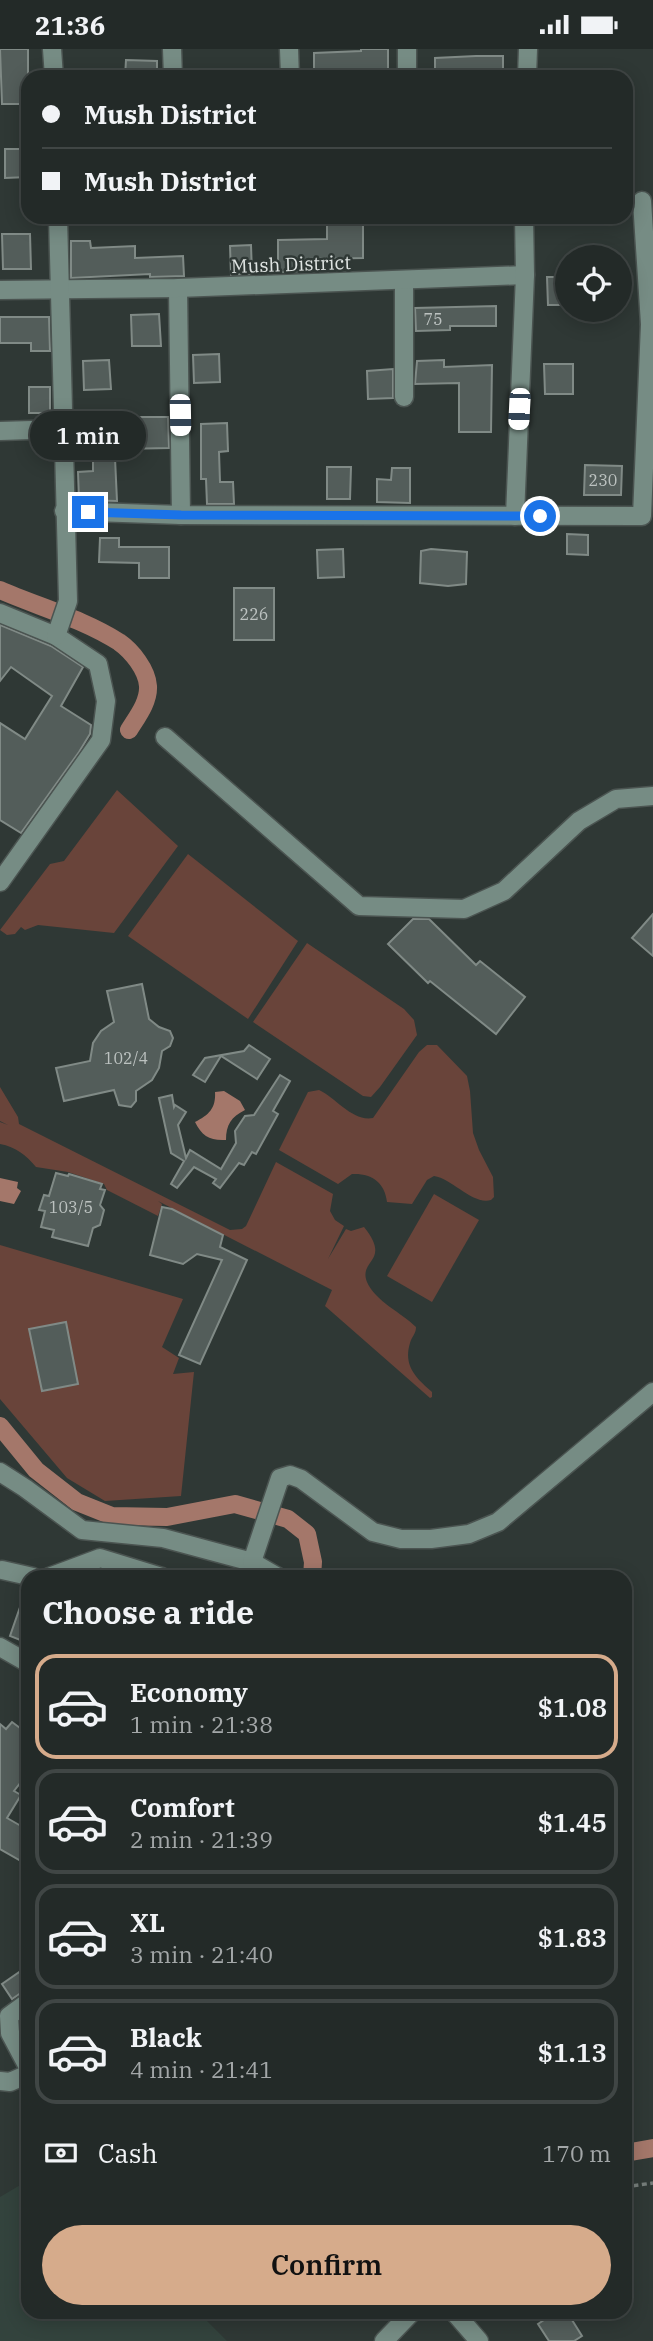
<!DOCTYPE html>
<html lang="en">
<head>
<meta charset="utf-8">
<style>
	body { margin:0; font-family:"IBM Plex Serif",serif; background:#2b3230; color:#f1f3f6; height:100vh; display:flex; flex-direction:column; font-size:26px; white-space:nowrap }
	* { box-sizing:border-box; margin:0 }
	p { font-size:23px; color:#a3a7a8 }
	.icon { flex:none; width:38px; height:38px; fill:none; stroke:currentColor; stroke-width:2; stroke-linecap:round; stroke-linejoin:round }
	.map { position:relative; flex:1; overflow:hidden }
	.panel { position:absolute; left:21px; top:1521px; width:611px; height:749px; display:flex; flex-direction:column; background:#232a28; border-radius:21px; box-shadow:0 4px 18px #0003,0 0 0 2px #404645 }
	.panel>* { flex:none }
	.guide { position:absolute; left:21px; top:21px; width:612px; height:154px; border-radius:21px; box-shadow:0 4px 18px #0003,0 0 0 2px #404645; display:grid; align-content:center; height:154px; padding:0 21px; background:#232a28 }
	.fabs { position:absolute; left:555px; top:196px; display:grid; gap:14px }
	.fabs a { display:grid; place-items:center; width:77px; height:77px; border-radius:50%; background:#232a28; box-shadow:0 4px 18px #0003,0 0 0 2px #404645; font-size:35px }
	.end { position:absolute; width:32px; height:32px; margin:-16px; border:9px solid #1a73e8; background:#fff; box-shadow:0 0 0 4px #fff }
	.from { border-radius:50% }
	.bubble { position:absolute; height:49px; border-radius:24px; background:#232a28; box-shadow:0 4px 18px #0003,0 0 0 2px #404645; font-size:23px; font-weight:600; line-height:49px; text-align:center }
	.car { position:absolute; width:21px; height:42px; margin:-21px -10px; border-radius:9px; box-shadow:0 0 5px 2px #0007; background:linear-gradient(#fff 24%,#345 0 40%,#fff 0 76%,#345 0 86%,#fff 0) }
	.guide b { display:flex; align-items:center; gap:24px; height:66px; font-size:26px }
	.guide b+b { border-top:2px solid #404645 }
	.guide i { width:18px; height:18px; background:#f1f3f6 }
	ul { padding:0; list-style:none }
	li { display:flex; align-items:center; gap:21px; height:105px; margin:0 14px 10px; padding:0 7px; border:4px solid #404645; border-radius:21px }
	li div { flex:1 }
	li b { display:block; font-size:26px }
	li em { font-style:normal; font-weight:600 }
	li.on { border-color:#d6ab8b }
	li>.icon { width:63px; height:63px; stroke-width:1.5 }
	h2 { padding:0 21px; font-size:32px; line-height:84px }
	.pay { display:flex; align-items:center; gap:18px; height:77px; padding:0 21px; font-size:26px }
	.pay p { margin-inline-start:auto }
	.action { display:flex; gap:14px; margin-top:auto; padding:14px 21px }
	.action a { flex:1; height:80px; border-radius:42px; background:#d6ab8b; color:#111; font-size:28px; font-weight:600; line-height:80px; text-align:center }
	.status { display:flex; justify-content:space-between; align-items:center; height:49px; padding:0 35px; background:#232a28; direction:ltr }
	.status svg { height:19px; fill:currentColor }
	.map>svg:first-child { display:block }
	.built { fill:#33433d }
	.green { fill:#69443a }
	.water { fill:#a4776a }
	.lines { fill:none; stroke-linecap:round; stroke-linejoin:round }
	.canal { stroke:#a4776a; stroke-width:18 }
	.building { fill:#535d5a; stroke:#808a86; stroke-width:2 }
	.minor-casing { stroke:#4b5451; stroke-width:21 }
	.path { stroke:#757d7a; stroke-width:3.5; stroke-dasharray:5 3.5; stroke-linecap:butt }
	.minor { stroke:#768c84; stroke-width:18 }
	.route { stroke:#1a73e8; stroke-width:9 }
	.labels { text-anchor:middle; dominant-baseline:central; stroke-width:5; stroke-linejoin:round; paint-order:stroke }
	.number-label { font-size:16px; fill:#bcc2c0 }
	.street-label { font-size:19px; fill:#dfe4e2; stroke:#2f3835 }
</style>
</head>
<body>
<div class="status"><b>21:36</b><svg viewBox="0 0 49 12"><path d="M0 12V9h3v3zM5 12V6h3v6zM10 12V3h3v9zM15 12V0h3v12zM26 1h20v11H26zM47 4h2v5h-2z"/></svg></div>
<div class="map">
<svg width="653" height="2292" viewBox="0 0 653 2292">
	<rect width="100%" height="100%" fill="#2f3835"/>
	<path class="built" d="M22,2135L28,2143V2263H198L227,2292H0V2148Z"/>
	<g class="green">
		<path d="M117,741L178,797L114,884L38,876L25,881L21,878L15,885L7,886L0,881L50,815L64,812Z"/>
		<path d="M188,805L298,892L248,970L128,887Z"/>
		<path d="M307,894L404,960L414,971L417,986L380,1038L371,1048L363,1047L253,973Z"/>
		<path d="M427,996H437L467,1027L470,1042L473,1084L479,1101L493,1128L494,1148L491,1151C472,1156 453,1130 434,1127L427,1131L412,1155L387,1153C385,1134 372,1124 352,1125L338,1135L279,1101L308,1043L319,1041C336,1049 353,1073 373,1069L419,1003Z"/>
		<path d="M0,1038L18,1068L19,1075L230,1181L242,1180L246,1177L276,1113L333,1145L330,1162L335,1171L344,1177L328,1210L346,1180L351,1182L364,1178C392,1213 358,1210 367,1233C375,1252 402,1264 416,1278C416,1285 412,1287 410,1294C403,1317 416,1329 432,1343V1348L430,1349L325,1257L332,1241L158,1152L162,1155L158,1167L107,1141L104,1135L68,1123L36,1118C26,1106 16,1098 0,1095V1073L8,1076L0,1072Z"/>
		<path d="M434,1145L479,1171L432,1253L387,1227Z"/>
		<path d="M0,1196L183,1250L162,1298L179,1309L173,1325L194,1323L181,1447L105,1452L67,1429L0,1350Z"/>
	</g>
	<g class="water">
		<path d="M224,1042L240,1052L245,1061C231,1068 226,1076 226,1091C210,1092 202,1087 195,1073C209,1066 216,1059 215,1043Z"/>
		<path d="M0,1129L18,1133L17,1139L21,1142L14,1155L0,1152Z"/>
	</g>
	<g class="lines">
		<g class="canal">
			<path d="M0,541C39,558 83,570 119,593C132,602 147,621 148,637C149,653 137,668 129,681"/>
			<path d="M0,1377L36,1421L77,1453L112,1467L167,1468L235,1455L288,1470L307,1485L313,1513L312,1528"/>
			<path d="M625,2104L653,2099"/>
		</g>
	</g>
	<g class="building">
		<path d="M0,0H28V55H2Z"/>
		<path d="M361,0H388V28H314V4L361,2Z"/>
		<path d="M476,7H503V28H435V9Z"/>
		<path d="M126,11L157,12V28H125Z"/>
		<path d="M5,100H28V128L5,129Z"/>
		<path d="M327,173H363V209L309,210V222L278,223V191L327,190Z"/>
		<path d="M2,185H30L31,220H3Z"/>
		<path d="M71,192H90L91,199L135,197V209L183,207L184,227L150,228V225L71,229Z"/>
		<path d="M251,196L252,225L231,226L230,197Z"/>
		<path d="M547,228H567V256H548Z"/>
		<path d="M496,257V277H450V281L416,282L415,259Z"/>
		<path d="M159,265L161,297H132L131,266Z"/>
		<path d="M0,268H49L50,302H31V294H0Z"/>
		<path d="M219,305L220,333L194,334L193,306Z"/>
		<path d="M109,311L111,340L84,341L83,312Z"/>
		<path d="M444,311V318L492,316L491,383H459V334L415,335L417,312Z"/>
		<path d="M544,315H573V345H545Z"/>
		<path d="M393,320V349L368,350L367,322Z"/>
		<rect x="29" y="338" width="21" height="26"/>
		<path d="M132,368H168L169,399L120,400L121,409H115L117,452L79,451L78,423L93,422V379H132Z"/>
		<path d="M227,374L228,402L219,403L220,433H233L234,455H207L206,430H201V375Z"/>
		<path d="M585,416L622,417L621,446H584Z"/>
		<path d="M327,418H351L350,450H327Z"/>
		<path d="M392,419H410V454L377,453V430L391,431Z"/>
		<path d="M567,485L588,486V506L567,505Z"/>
		<path d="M100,489H119V498H169V529H139V514L99,513Z"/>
		<path d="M343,500L344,528L318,529L317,501Z"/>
		<path d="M431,500L467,503L466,535L448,537L420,534L421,502Z"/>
		<rect x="234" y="539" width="40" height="52"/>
		<path d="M0,576L51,597L83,618L61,657L91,676L90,685L79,703L21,784L0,771V674L25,690L52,647L11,618L0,632Z"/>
		<path d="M653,865V907L632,889Z"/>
		<path d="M413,870H429L476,916L480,912L525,948L496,985L430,932L428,934L388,895Z"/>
		<path d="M142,935L149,970L159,978L170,982L173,989L170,997L162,1002L159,1019L152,1031L136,1042V1052L131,1058L119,1056L114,1041L64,1052L56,1019L90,1012L93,994L101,982L114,973L107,942Z"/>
		<path d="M249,996L270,1010L257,1030L221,1007L205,1033L193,1026L205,1009L244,1002Z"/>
		<path d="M280,1026L290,1032L273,1062L278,1065L256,1105L252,1103L244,1116L239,1114L220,1139L213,1134L216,1130L194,1118L177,1139L171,1135L184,1112L171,1104L159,1049L172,1046L174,1058L175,1056L186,1063L178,1076L186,1109L190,1101L221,1120L236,1094L235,1082L245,1067L254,1066Z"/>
		<path d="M56,1124L68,1127L69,1125L102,1135L100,1140L105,1141L100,1156L104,1161L100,1176L93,1179L88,1197L52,1188L54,1181L41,1178L45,1162L39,1161L44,1146L49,1147Z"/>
		<path d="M162,1158L172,1160L223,1186L220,1198L247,1211L200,1315L179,1306L222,1211L197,1205L183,1215L150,1206Z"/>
		<path d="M66,1273L78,1335L42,1342L29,1280Z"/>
		<path d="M26,1541H28V1594L10,1587Z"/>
		<path d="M12,1673L28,1685V1724L14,1742L21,1746L7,1769L28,1781V1816L0,1800V1675L6,1680Z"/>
		<path d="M28,1917V1939L12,1950L2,1935Z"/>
		<path d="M556,2263H567L582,2287L574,2292H549L538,2275Z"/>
	</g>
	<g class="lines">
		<g class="minor-casing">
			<g id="minor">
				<path d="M52,0L54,28"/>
				<path d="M172,0L173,28"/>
				<path d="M289,0L290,28"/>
				<path d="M407,0V28"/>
				<path d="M527,28L528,0"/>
				<path d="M642,152L650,275"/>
				<path d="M404,232V348"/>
				<path d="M178,239L181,466"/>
				<path d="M0,241L178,239L525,226"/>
				<path d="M0,382L63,380"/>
				<path d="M64,462L181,466L642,467L650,275H653"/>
				<path d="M515,467L525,226L524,168"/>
				<path d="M0,564L56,587L98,615L106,652L101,691L0,833"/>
				<path d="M56,587L68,552L58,168"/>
				<path d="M165,688L359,857L464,860L504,842L579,772L616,750L653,747"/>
				<path d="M0,1423L25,1439L82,1481L163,1489L252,1513L278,1528"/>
				<path d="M252,1513L280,1429L290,1426L301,1430L373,1483L401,1490H431L469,1485L498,1473L653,1343"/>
				<path d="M2,1521L33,1528"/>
				<path d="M49,1528L100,1509L162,1528"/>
				<path d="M0,1598L28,1614"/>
				<path d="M28,1953L9,1967L10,1984L28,2018"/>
				<path d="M0,2032L10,2033L28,2025"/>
				<path d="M454,2263L479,2292"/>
				<path d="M384,2292L412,2263"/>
			</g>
		</g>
		<path class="path" d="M625,2138L653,2134"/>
		<use href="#minor" class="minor"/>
	</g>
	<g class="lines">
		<path class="route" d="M88,463L181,466L540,467"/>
	</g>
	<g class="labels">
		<g class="number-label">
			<text x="433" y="270">75</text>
			<text x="603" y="431">230</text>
			<text x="254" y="565">226</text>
			<text x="126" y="1009">102/4</text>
			<text x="71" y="1158">103/5</text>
		</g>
		<g class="street-label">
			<text transform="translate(291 215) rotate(-2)">Mush District</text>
		</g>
	</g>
</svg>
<div class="fabs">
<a><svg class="icon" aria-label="locate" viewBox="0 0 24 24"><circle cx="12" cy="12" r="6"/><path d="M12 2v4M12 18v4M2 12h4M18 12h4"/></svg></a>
</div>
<i class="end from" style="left:540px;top:467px"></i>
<i class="end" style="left:88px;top:463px"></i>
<div class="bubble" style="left:30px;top:362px;width:116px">1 min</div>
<i class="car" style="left:519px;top:360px;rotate:183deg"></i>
<i class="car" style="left:180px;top:366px;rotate:179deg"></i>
<div class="guide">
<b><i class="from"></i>Mush District</b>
<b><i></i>Mush District</b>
</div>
<section class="panel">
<h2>Choose a ride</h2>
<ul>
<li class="on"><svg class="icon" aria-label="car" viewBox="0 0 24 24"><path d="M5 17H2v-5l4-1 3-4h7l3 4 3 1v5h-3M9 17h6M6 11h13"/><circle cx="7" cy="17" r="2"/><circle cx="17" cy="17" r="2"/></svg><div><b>Economy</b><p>1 min · 21:38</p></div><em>$1.08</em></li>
<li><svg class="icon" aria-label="car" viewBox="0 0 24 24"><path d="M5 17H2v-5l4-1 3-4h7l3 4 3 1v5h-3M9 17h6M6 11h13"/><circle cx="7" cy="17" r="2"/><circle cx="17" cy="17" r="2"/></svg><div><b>Comfort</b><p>2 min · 21:39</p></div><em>$1.45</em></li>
<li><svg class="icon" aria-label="car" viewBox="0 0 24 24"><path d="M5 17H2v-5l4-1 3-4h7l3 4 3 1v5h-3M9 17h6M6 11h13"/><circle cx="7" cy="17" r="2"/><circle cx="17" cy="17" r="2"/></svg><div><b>XL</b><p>3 min · 21:40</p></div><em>$1.83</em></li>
<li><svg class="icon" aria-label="car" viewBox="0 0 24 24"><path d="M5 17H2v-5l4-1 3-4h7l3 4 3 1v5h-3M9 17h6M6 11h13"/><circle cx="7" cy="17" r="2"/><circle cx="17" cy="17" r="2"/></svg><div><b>Black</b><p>4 min · 21:41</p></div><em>$1.13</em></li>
</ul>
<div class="pay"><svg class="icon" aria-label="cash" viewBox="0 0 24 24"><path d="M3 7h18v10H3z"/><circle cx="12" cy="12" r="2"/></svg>Cash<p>170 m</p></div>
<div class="action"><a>Confirm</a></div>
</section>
</div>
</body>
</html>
